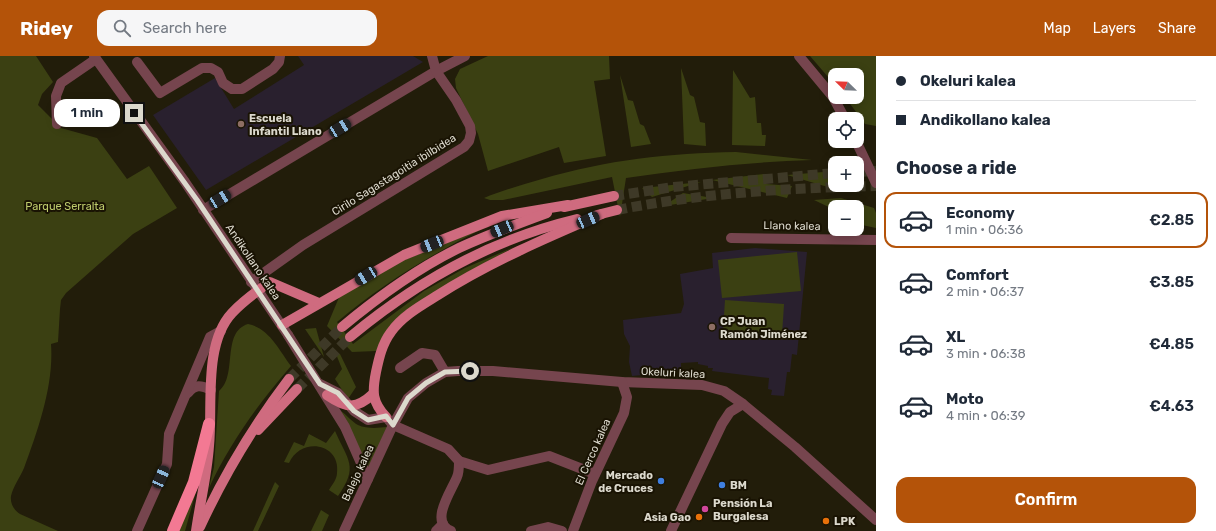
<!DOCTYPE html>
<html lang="en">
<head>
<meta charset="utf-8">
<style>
	body { margin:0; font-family:Rubik,sans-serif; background:#f6f6f7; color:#1f2937; height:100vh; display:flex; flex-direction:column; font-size:15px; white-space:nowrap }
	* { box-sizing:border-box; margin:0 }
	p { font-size:13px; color:#747a83 }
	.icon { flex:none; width:22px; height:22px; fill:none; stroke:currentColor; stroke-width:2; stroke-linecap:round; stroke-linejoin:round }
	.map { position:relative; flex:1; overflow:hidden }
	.drawer { display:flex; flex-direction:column; background:#fff; width:340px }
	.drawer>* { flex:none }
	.guide { display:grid; align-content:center; height:88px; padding:0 20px; background:#fff }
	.needle { width:26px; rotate:293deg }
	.buttons { position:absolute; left:828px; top:12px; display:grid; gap:8px }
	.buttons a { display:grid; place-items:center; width:36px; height:36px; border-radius:8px; background:#fff; box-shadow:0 2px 10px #0003; font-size:20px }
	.end { position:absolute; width:18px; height:18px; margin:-9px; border:5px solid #dcd9cd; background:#111; box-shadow:0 0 0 2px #111 }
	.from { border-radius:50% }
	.bubble { position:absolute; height:28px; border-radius:12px; background:#fff; box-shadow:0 2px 10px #0003; font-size:13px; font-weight:600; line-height:28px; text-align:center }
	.car { position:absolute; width:12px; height:24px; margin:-12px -6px; border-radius:5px; box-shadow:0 0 3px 1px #0007; background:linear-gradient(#222 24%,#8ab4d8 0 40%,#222 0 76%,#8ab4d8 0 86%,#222 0) }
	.guide b { display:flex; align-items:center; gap:14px; height:38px; font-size:15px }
	.guide b+b { border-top:1px solid #e0e1e3 }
	.guide i { width:10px; height:10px; background:#1f2937 }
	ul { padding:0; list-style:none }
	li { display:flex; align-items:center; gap:12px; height:56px; margin:0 8px 6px; padding:0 12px; border:2px solid transparent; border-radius:12px }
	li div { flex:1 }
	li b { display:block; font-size:15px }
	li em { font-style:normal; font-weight:600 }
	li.on { border-color:#b45309 }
	li>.icon { width:36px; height:36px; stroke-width:1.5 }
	h2 { padding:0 20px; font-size:18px; line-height:48px }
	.action { display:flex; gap:8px; margin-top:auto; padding:8px 20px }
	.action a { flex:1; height:46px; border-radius:12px; background:#b45309; color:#fff; font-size:16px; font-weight:600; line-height:46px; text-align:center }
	header { display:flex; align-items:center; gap:24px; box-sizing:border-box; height:56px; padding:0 20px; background:#b45309; color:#fff }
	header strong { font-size:19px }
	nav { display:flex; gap:22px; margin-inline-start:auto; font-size:14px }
	.search { width:280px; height:36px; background:#f6f6f7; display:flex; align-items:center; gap:10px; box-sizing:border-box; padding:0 14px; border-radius:12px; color:#747a83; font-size:15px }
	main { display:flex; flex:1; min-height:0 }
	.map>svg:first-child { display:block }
	.education { fill:#29202e }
	.green { fill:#3b4012 }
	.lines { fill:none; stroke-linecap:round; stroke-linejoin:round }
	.primary-tunnel { stroke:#3e3927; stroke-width:10; stroke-dasharray:10 5; stroke-linecap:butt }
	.pedestrian { stroke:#76454e; stroke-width:10 }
	.minor { stroke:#76454e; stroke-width:10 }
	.tertiary { stroke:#76454e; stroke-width:10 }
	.primary { stroke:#cf6b7f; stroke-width:10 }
	.motorway { stroke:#f37993; stroke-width:12 }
	.route { stroke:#dcd9cd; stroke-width:5 }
	.education-dot { fill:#8d6e63; stroke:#191303; stroke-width:1.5 }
	.shop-dot { fill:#3f7fe0; stroke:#191303; stroke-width:1.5 }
	.hotel-dot { fill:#d1479c; stroke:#191303; stroke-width:1.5 }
	.food-dot { fill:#e8710a; stroke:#191303; stroke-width:1.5 }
	.labels { text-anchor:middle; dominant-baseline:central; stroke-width:4; stroke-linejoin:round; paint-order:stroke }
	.poi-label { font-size:11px; font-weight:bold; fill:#dcd9cd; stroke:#191303; text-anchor:start }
	.street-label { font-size:11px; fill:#dcd9cd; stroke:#191303 }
	.park-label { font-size:11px; fill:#becb6c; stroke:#191303 }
</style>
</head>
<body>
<header>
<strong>Ridey</strong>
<div class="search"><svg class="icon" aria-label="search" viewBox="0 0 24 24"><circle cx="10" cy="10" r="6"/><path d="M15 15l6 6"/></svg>Search here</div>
<nav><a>Map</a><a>Layers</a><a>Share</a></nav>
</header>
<main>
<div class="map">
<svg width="876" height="475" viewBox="0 0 876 475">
	<rect width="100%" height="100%" fill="#221d0a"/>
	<g class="education">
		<path d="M298,0H413L423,6L206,134L153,59L215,22L234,53L304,9Z"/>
		<path d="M755,192L807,196L797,299L792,298L790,316H787L784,340L771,339L772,334L768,333L769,322L712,315L713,312H708V310L698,308V306L681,307V314L643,316L642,319L632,320L629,306L630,290L624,278L623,264L681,257L684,248L680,218L713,212L712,197Z"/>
	</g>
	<g class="green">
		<path d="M0,0H36L53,26L42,38L38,49L61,72L97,82L127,123L149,110L177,152L133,178L66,237L61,244L60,253L58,286L51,288C54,329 38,374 24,412C20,421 13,431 11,440C10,448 14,454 20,458L58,475H0Z"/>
		<path d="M488,0H609L610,23L594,25L606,100L564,107L559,91L488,115L478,78L456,32L455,23L460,13Z"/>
		<path d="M810,0H876V70L865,68L845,41H857V19H835V29Z"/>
		<path d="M681,12L690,39L694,41L700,66L705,67L706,90L684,88Z"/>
		<path d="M733,14L750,42L755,41L757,67H761L762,79H766L765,90L732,89Z"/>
		<path d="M620,19L628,44L633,45L640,68L644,70L651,88L631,91Z"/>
		<path d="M736,96L812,104C749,106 688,113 626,122L620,161L612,121L503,144H490L484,142C503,134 522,129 542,123C607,104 669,97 736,96Z"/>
		<path d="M835,115V129H840L838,134L787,119Z"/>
		<path d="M765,118L766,128L792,130L787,142L712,124Z"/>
		<path d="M701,126L652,141L642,132Z"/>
		<path d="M683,137L713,142L664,150Z"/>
		<path d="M841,142L874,152L876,157V172L862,169L857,164V151H835V154L814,144Z"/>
		<path d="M484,172C432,198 382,228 337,266L353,288L424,235L465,212L514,191L464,218L405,255L390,269L376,295L352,296L327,270L340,239L402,205Z"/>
		<path d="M797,196L801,235L722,242L718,204Z"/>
		<path d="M725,244L784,248L782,279L723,275Z"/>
		<path d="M248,268C269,272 279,294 291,310C258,348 230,387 209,432L214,411L219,335C238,320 221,276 248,268Z"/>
		<path d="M316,272L324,301L305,273Z"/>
		<path d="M336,298H340L356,331L348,343L335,323L342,313Z"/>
		<path d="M341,355C347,359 352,366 358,369C367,373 378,372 387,371L368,413Z"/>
		<path d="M335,375C348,405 359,410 338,440L329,434C332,429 337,423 337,417C341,387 301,380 289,407L284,406L294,386L304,390L309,378L326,387Z"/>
		<path d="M202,414L185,475H178Z"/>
		<path d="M275,426L279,430L258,475H253Z"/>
		<path d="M321,454L329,459L322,475H311Z"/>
	</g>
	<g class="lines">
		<g class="primary-tunnel">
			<path d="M857,116L876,115"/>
			<path d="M614,140L673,131L835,117"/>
			<path d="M617,154C703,137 789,132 876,130"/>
			<path d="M289,323L342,271"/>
			<path d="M297,333L350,281"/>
		</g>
		<g class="pedestrian">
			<path d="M57,68L56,40L61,27L96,3"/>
			<path d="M459,405L488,414L549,400L595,418"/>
			<path d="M436,475L443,468"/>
		</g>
		<g class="minor">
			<path d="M799,0L833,41L845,63"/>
			<path d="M137,6L160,37L202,12H211L218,16L223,27L232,33H242L273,13L279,6L280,0"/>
			<path d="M856,85L876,127"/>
			<path d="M203,154L436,15L465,0"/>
			<path d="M731,182L876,184"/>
			<path d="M251,226L303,189L464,91L469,85L471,77L470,70L456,44L436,15L432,0"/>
			<path d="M288,279L345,371L368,423"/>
			<path d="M400,312L422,297L435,299L445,316"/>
			<path d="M320,328L338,337L354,355L368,364L386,361L393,369L448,393L459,405C459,411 459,417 457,421C451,436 429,466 451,475"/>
			<path d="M188,337C195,328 201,329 211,334"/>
			<path d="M137,475L167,408L169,378L210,281L221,275"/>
			<path d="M344,475L393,369L408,342L426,327L445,316L458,315H493L622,326L702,329L724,335L743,348L795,391L876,464"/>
			<path d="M531,475L548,471L562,475"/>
			<path d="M573,475L592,425L624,357L627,341L622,326"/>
			<path d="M671,475L722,368L730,356L743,348"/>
		</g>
		<path class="tertiary" d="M94,0L185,126L288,279"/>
		<g class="primary">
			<path d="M564,151L614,140"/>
			<path d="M597,159L617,154"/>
			<path d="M282,269L404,199L502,160L568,149"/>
			<path d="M342,271C378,241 416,213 459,192C487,179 517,168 547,157"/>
			<path d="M350,281C416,226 493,183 577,163"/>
			<path d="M327,339C346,352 356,354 373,338"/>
			<path d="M386,361C372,346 372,336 376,316C379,302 382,288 391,276C402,260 422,249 438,239C490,206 546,182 602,158"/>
			<path d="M258,374L297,333"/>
			<path d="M200,471C224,419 254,369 289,323"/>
			<path d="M196,475C200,447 207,419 209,390C213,351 203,288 232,257C243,245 257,235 270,226L319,247"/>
		</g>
		<path class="motorway" d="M173,475L194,426L209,368"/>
	</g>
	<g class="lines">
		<path class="route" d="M134,57L197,144L320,328L338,337L354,355L368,364L386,360L393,369L408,342L426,327L445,316L470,315"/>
	</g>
	<g class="education-dot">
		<circle cx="241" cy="68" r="4"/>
		<circle cx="712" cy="271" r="4"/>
	</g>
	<g class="shop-dot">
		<circle cx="661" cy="425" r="4"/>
		<circle cx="722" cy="429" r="4"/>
	</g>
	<circle class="hotel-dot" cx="705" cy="453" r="4"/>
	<g class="food-dot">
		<circle cx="699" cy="461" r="4"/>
		<circle cx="826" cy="465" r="4"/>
	</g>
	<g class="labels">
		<g class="poi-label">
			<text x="249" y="62">Escuela<tspan x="249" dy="13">Infantil Llano</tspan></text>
			<text x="720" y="265">CP Juan<tspan x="720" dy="13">Ramón Jiménez</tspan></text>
			<text x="653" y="419" text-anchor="end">Mercado<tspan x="653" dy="13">de Cruces</tspan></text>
			<text x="730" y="429">BM</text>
			<text x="713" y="447">Pensión La<tspan x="713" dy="13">Burgalesa</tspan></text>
			<text x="691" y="461" text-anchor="end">Asia Gao</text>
			<text x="834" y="465">LPK</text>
		</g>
		<g class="street-label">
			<text transform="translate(394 119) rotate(-32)">Cirilo Sagastagoitia ibilbidea</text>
			<text transform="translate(792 170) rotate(1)">Llano kalea</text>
			<text transform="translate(253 206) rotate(56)">Andikollano kalea</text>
			<text transform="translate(673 317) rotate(3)">Okeluri kalea</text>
			<text transform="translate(593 396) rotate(-66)">El Cerco kalea</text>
			<text transform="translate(358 417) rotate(-65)">Balejo kalea</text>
		</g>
		<g class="park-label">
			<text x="65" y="150">Parque Serralta</text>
		</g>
	</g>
</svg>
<div class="buttons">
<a><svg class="needle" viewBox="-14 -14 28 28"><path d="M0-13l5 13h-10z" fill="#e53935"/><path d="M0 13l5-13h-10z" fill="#747a83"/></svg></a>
<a><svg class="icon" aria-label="locate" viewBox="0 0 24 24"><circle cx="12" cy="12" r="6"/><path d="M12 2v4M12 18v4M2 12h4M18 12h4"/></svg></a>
<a>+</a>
<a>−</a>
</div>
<i class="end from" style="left:470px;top:315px"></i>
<i class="end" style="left:134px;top:57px"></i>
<div class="bubble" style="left:54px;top:43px;width:66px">1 min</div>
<i class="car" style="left:340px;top:72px;rotate:59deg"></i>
<i class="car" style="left:220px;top:143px;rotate:59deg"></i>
<i class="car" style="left:588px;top:164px;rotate:67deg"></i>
<i class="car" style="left:502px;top:173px;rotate:247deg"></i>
<i class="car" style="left:432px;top:188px;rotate:248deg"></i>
<i class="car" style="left:366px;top:220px;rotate:239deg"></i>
<i class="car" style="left:161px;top:421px;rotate:24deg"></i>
</div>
<section class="drawer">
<div class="guide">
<b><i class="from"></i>Okeluri kalea</b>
<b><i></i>Andikollano kalea</b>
</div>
<h2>Choose a ride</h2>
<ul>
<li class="on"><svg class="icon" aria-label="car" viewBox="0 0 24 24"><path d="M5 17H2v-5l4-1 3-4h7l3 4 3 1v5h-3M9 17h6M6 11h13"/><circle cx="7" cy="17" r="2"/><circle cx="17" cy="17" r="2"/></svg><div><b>Economy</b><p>1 min · 06:36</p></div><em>€2.85</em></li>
<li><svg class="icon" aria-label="car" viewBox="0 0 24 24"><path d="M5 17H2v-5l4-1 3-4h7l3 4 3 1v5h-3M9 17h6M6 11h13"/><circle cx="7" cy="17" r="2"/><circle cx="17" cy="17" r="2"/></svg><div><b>Comfort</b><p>2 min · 06:37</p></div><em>€3.85</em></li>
<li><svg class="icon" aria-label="car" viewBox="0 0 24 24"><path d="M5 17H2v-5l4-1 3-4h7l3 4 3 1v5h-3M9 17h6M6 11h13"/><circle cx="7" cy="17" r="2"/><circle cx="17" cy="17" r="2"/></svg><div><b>XL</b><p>3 min · 06:38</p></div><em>€4.85</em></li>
<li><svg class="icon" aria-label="car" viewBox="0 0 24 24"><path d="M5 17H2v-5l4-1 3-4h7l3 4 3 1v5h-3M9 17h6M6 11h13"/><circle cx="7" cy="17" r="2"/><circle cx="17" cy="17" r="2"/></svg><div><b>Moto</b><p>4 min · 06:39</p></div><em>€4.63</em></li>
</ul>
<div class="action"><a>Confirm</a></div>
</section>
</main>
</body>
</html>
